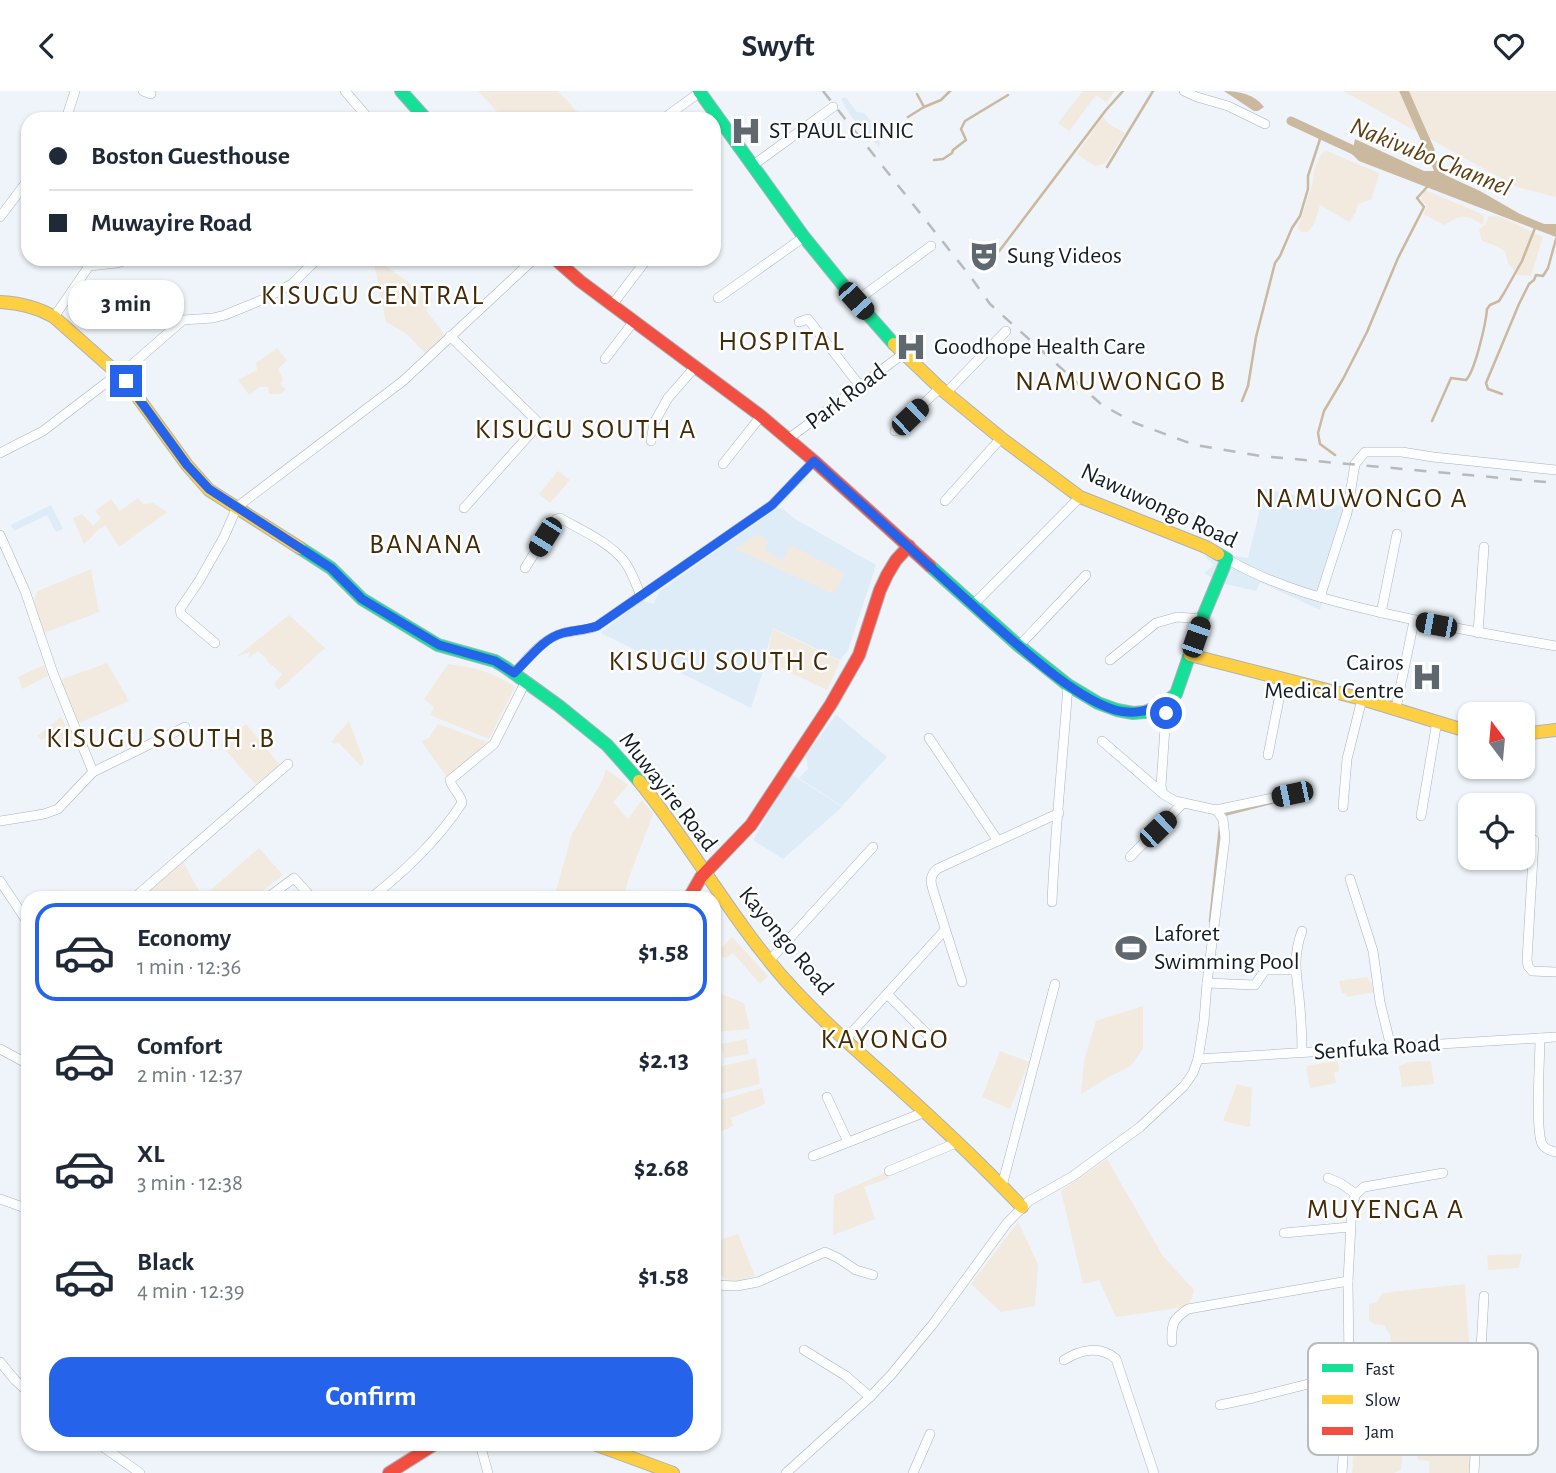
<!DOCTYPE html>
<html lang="en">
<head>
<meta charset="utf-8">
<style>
	body { margin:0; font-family:"Alegreya Sans",sans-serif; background:#f2f2f3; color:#1f2937; height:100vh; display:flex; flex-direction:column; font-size:26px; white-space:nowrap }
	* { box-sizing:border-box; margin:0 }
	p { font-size:23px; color:#747a83 }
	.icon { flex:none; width:38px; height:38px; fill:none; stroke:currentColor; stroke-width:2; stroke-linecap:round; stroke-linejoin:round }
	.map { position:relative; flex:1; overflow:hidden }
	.panel { position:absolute; left:21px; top:800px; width:700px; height:560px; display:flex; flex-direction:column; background:#fff; border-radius:21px; box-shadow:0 2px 5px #0004 }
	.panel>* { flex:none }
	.top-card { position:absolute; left:21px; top:21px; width:700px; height:154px; border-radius:21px; box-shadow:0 2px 5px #0004; display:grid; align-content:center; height:154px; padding:0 28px; background:#fff }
	.needle { width:46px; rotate:344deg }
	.fabs { position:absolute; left:1458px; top:611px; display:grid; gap:14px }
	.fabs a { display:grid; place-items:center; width:77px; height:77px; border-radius:14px; background:#fff; box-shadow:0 2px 5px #0004; font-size:35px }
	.end { position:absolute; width:32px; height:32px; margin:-16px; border:9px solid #2563eb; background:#fff; box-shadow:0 0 0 4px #fff }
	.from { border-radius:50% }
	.bubble { position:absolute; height:49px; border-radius:21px; background:#fff; box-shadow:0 2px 5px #0004; font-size:23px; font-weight:700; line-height:49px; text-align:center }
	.car { position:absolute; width:21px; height:42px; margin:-21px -10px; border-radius:9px; box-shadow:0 0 5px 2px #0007; background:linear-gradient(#222 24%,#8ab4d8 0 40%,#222 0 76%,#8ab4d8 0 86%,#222 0) }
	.top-card b { display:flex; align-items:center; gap:24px; height:66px; font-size:26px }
	.top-card b+b { border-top:2px solid #e0e1e3 }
	.top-card i { width:18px; height:18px; background:#1f2937 }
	ul { padding:12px 0 0; list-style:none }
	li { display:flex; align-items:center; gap:21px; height:98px; margin:0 14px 10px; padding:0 14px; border:4px solid transparent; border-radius:21px }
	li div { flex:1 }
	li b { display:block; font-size:26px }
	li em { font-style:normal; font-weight:700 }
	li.current { border-color:#2563eb }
	li>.icon { width:63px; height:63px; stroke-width:1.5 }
	.primary-button { display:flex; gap:14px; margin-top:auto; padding:14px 28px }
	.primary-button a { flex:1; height:80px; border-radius:21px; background:#2563eb; color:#fff; font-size:28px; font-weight:700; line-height:80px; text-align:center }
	header { display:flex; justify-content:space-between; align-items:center; height:91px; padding:0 28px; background:#fff; font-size:32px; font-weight:700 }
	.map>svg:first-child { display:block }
	.built { fill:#ddecf7 }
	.green { fill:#f2eadf }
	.water { fill:#cab89f }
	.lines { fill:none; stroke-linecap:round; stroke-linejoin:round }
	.stream { stroke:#cab89f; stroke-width:2.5 }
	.canal { stroke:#cab89f; stroke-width:9 }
	.street-casing { stroke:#abb3b9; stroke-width:10 }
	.fast-casing { stroke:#abb3b9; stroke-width:14 }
	.slow-casing { stroke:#abb3b9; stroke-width:14 }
	.jam-casing { stroke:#abb3b9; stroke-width:14 }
	.street { stroke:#fcfdfe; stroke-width:9 }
	.fast { stroke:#16e098; stroke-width:12 }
	.slow { stroke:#ffcf43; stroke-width:12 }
	.jam { stroke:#f24e42; stroke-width:12 }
	.rail { stroke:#b8b9bb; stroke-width:2.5; stroke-dasharray:12 12; stroke-linecap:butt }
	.route { stroke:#2563eb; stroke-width:9 }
	.labels { text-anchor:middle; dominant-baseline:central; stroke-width:5; stroke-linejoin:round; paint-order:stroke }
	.poi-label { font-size:24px; fill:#121d25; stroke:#fff; text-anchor:start }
	.street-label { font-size:24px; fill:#121d25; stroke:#fff }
	.water-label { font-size:26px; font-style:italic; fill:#5d3f12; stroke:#fff }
	.quarter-label { font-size:28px; letter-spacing:2px; fill:#422b06; stroke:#fff }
	.key { fill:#fff; stroke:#b8bbbe; stroke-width:2 }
	.key-label { font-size:19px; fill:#121d25 }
</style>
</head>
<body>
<header><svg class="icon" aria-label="back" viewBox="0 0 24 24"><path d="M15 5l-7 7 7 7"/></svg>Swyft<svg class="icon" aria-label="heart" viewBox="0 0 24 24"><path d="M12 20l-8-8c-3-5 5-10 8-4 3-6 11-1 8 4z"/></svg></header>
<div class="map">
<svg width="1556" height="1382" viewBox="0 0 1556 1382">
	<rect width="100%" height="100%" fill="#eef4f9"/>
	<g class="built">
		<path d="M845,6L857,21L864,22L870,29L880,52L879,56L851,25L841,8Z"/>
		<path d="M1265,398L1354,418L1320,519L1260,491L1256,500L1221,492L1204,482L1214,474L1206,467L1211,453L1229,464L1248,467Z"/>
		<path d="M51,414L63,438L56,441L47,424L14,440L11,434Z"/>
		<path d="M782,417L795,428L876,474L848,559L840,569L773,537L763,573V580L751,617L601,542L642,509L653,513L660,500L776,418Z"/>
		<path d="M836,624L887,666L842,715L799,687L808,678L806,664Z"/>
		<path d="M791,683L842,716L783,768L753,749Z"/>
	</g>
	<g class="green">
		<path d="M478,0H558L584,28H504Z"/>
		<path d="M1083,0H1115L1106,11L1096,4L1069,40L1058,32Z"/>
		<path d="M1343,0H1556V106L1517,96Z"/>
		<path d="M1103,26L1109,33L1125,42L1105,73L1095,75L1077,63Z"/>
		<path d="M1327,60L1379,82C1378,92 1373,98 1372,108L1358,113L1356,121L1349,131L1320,114L1314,133L1308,141H1301L1298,137L1313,91L1314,78L1322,62Z"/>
		<path d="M1425,99L1484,124L1483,134C1466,123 1461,123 1444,134L1423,123L1427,115L1421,108Z"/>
		<path d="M1489,125L1501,126L1543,146L1531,185L1517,184L1508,172L1505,160L1494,154L1482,150L1479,138L1485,134Z"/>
		<path d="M373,168H376L433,209L426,219L447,247L425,262L407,243L386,231Z"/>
		<path d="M277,257L287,269L278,278L283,288L281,293L286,299L280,303H269L268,296H260L249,304L238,289L257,279L256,272Z"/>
		<path d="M558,380L570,389L550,412L539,403Z"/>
		<path d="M138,407L143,413L153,412L167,421L119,456L105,434L93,443L92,446L84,453L73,427L82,423L93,435L101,427L95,420L111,408L120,420Z"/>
		<path d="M758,443L768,451L765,459L782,470L791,454L844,482L834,503L735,458Z"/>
		<path d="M91,478L99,521L44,542C39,527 29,514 38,500Z"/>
		<path d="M289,524L325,557L279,599L274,593L282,583L268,571L266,567L258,560L249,567L250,561L236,566Z"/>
		<path d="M773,538L840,570L827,599L766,570Z"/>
		<path d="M107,572L129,610L77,633L60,589Z"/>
		<path d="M448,573C475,576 492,581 515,596L489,648L430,624L434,616L424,608Z"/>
		<path d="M44,574L48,585L22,598L18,586Z"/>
		<path d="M61,626L73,648L71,653L66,655L52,644L41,649L37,645Z"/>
		<path d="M349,630L364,671L361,675L338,651L335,653L331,651Z"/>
		<path d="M246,633L280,674L257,695L221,654Z"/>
		<path d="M438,633L487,651L472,667L447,686L421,650L429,647Z"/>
		<path d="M606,678L628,694L613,711L628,728L642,709L653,723L628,789L624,807H554L572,743L602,690Z"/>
		<path d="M259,757L283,784L254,807H206L205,804Z"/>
		<path d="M183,771L203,807H142Z"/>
		<path d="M732,846L768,885L760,893L733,862L726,867L719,864L718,860Z"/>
		<path d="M1367,886L1372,894L1374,901L1347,906L1346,902L1342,903L1339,890Z"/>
		<path d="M714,900L744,912L750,938L714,941V929H716Z"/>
		<path d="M1143,915V957L1131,975L1107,987L1081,1003L1084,970L1096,930Z"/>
		<path d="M746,948L749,963L724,967L721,953Z"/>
		<path d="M1000,960L1029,971L1010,1018L982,1006Z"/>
		<path d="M756,967L760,993L715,1004L714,977Z"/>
		<path d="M1338,970L1339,980L1334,982L1336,992L1310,997L1306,975Z"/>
		<path d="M1431,970L1434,993L1402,996L1399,975L1410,971Z"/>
		<path d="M1237,993L1252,997L1250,1036L1223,1030Z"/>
		<path d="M762,997L765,1013L731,1027L733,1035L714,1044V1011Z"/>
		<path d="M1107,1068L1162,1164L1194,1199L1192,1207L1186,1216L1116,1226L1099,1189L1083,1193L1061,1100Z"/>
		<path d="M887,1081L889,1087L864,1096L875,1128L833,1144L834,1104Z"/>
		<path d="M1018,1131L1038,1173L1035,1215L1001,1221L971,1193Z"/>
		<path d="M738,1143L755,1185L729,1193L725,1187L714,1178V1151Z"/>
		<path d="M1522,1163L1519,1177L1488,1179L1487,1164Z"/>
		<path d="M1465,1193L1469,1251L1392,1255L1390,1244L1384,1234L1374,1233L1369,1229V1213L1377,1211L1383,1202Z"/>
		<path d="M1418,1350L1472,1352L1473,1382H1429V1370L1418,1369L1415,1358Z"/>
		<path d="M1354,1359L1402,1365L1401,1379L1394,1382H1352Z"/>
	</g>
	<g class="water">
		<path d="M1224,0C1239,0 1254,3 1264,16L1258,20H1254Z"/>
		<path d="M1355,48L1424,80H1434L1429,67L1425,49L1445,84L1480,100L1520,123L1544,133H1556V146L1359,70L1352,63Z"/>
	</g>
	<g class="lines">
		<g class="stream">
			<path d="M917,3L924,16"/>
			<path d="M908,26L924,16L941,9L950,0"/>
			<path d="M934,69L943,68L952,62L953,59L966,49L961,38L965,30L1008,4"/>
			<path d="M1107,76L1153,0"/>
			<path d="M981,178L1000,159L1106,19L1123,0"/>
			<path d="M1502,303L1488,298L1486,292L1519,213L1529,193L1534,189L1536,184L1543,185L1548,177L1556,148"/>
			<path d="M1242,310L1248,295L1256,246L1275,172L1280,165L1292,137L1300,125L1308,98V85L1321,45"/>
			<path d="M1432,330L1451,287L1466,289C1475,280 1486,232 1487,218L1490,214L1499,210L1504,202L1522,170L1535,137"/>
			<path d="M1335,364L1320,353L1318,342L1324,320L1343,288L1367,241L1398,167L1424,116L1417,107L1428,95"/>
			<path d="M1224,724L1279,710"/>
			<path d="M1210,830L1220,735"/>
		</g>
		<g class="canal">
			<path d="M1404,0L1430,59"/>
			<path d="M1291,30L1362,63"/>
		</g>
		<g class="street-casing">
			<g id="street">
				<path d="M143,0L151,3"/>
				<path d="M345,0L369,28"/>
				<path d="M1184,0L1197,6L1228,15L1265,33"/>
				<path d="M66,28L75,0"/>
				<path d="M663,28L700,1"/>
				<path d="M752,75L833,16"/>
				<path d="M0,126L28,89"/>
				<path d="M81,168L89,175"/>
				<path d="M718,207L804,146"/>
				<path d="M856,210L931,155"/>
				<path d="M612,214L647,168"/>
				<path d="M54,226L89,175L117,172L130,168"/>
				<path d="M799,231L808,228L860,295"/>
				<path d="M450,245L545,338"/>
				<path d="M605,268L634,230"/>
				<path d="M120,284L183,229L213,227L225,224L264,208L292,193L317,168"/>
				<path d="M946,302L1006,240"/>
				<path d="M895,340L940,297"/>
				<path d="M788,348L903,263"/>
				<path d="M651,350L654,332L668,307L695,276"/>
				<path d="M0,362L43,340L119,282"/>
				<path d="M723,373L761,325"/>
				<path d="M945,410L1001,347"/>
				<path d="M464,417L539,333"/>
				<path d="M0,444L25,500L53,582L93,681"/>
				<path d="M1227,468C1275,496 1330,510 1383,522C1440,535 1498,545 1556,555"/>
				<path d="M525,477L556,428L560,427C581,439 609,451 624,470C632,480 636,494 641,505"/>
				<path d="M1320,506L1347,422L1355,373L1365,361H1402L1433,366L1556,379"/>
				<path d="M973,514L1080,406"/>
				<path d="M1381,522L1397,443"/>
				<path d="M1478,542L1484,456"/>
				<path d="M215,552L181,523L180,518L199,490L224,446L237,416L403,290L534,168"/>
				<path d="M1019,555L1086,484"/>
				<path d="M1110,569L1156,532L1177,526L1202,528"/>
				<path d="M514,582C528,568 543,547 563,542C574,539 586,540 597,535L772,414L814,370"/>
				<path d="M1162,614L1166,622L1161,695L1163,703L1175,710L1216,719L1292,703"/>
				<path d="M1396,617L1414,530"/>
				<path d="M929,647L998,750"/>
				<path d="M1102,650L1161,701"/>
				<path d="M1268,664L1283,588"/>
				<path d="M1343,716L1347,668L1362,608"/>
				<path d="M1421,725L1437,630"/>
				<path d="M0,730L44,723L58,718L93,681L185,636"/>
				<path d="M1534,749L1527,869L1528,875L1532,880L1556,881"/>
				<path d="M1130,766L1183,712"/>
				<path d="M1350,788L1373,860L1380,911L1391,956"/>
				<path d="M0,790L28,832"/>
				<path d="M134,807L288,673"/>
				<path d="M267,807L294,787L312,807"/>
				<path d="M371,807C406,779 437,750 462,712C461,703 452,698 450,689L494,653L526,590"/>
				<path d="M1052,811C1055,738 1063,666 1068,594"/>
				<path d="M1302,840C1293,864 1296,882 1299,906C1301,925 1302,943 1302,962"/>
				<path d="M769,870L873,756"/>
				<path d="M962,891L933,799C930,790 930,785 937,778L1059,722"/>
				<path d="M1207,892L1255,894L1265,879H1295"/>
				<path d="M887,903L927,943"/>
				<path d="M1540,947C1540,967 1535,1038 1542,1053C1545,1058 1550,1060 1556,1061"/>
				<path d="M845,949L944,840"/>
				<path d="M0,958L28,973"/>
				<path d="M1198,968L1556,946"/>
				<path d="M827,1006L848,1051"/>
				<path d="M813,1065L925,1021"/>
				<path d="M889,1080L956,1052"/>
				<path d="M1328,1087L1340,1092L1356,1103"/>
				<path d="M1002,1095L1055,893"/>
				<path d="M0,1108L28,1118"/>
				<path d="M1284,1142L1350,1136"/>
				<path d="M714,1194L737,1195L758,1191L825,1161L838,1167L856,1179L873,1184"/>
				<path d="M1172,1251C1171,1233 1173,1228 1188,1218L1348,1190"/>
				<path d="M804,1259L846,1285L870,1306"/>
				<path d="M1064,1269C1080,1259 1100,1254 1116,1268L1154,1382"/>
				<path d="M0,1271L15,1289L28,1301"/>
				<path d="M1220,1314L1253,1307L1348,1283"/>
				<path d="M99,1353L140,1382"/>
				<path d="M480,1353L488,1382"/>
				<path d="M786,1382L870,1306L891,1284L933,1233L1007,1132L1029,1110L1073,1085L1140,1036L1184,995L1193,982L1198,968L1204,930L1207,892L1225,747L1223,728L1216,719"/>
				<path d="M913,1382L930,1343"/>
				<path d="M1342,1382L1349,1273L1348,1190L1352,1114L1356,1103L1364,1096L1443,1082"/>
				<path d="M1474,1382L1484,1205"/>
			</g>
		</g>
		<g class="fast-casing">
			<g id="fast">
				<path d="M401,0L426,28"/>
				<path d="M699,0L804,146L856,210L894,253"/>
				<path d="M300,457L331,477L362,508L438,554L495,570L505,576L559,615L607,654L639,690"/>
				<path d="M930,475L1019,555L1068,594L1098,612L1117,619L1133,622L1145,621L1162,614L1176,603L1202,528L1227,468L1218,463"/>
			</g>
		</g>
		<g class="slow-casing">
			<g id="slow">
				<path d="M0,211C20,212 37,216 54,226L126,290L187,374L209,399L300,457"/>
				<path d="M894,253L940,297L1001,347L1080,406L1206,456L1218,463"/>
				<path d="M1190,564L1362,608L1470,641"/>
				<path d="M1522,643L1556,639"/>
				<path d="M639,690C692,755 732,829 787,891C823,931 864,966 903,1001C944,1038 984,1076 1022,1116"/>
				<path d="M594,1353L673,1382"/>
			</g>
		</g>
		<g class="jam-casing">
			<g id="jam">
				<path d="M555,168L580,190L761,325L814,370L930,475"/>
				<path d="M689,807L701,786L751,734L831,613L859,564L880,499L887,484L896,469L909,455"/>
				<path d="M389,1382L435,1353"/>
			</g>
		</g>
		<use href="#street" class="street"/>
		<use href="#fast" class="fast"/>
		<use href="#slow" class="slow"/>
		<use href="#jam" class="jam"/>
		<path class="rail" d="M823,0L970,185L990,213L1102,314L1135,332L1195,354L1261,365L1556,392"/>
	</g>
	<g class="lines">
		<path class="route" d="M126,290L187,374L209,398L331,477L362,508L372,514L439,554L495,570L514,582C528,569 543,547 563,542C574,539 586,539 597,535L772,414L814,370C873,423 930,476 989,529C1023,558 1073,606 1115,619C1132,624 1146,620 1162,614L1166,622"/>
	</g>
	<defs>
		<g id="hospital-bare" transform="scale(2.415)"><path d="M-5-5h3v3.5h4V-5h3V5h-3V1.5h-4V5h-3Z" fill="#5f686f" stroke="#fff" stroke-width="2.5" paint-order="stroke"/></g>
		<g id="theatre-bare" transform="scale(2.415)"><path d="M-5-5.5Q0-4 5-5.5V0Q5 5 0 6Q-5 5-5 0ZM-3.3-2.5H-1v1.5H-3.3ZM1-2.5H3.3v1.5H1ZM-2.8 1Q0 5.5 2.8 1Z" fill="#5f686f" stroke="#fff" stroke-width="2.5" paint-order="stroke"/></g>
		<g id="stadium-bare" transform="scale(2.415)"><path d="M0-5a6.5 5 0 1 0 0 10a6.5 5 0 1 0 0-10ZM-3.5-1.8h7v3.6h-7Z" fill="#5f686f" stroke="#fff" stroke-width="2.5" paint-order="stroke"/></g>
	</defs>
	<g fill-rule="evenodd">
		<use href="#hospital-bare" x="746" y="40"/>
		<use href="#theatre-bare" x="984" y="165"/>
		<use href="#hospital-bare" x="911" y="256"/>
		<use href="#hospital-bare" x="1427" y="586"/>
		<use href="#stadium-bare" x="1131" y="857"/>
	</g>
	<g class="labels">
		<g class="poi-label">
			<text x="769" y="40">ST PAUL CLINIC</text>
			<text x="1007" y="165">Sung Videos</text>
			<text x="934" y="256">Goodhope Health Care</text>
			<text x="1404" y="572" text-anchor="end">Cairos<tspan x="1404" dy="28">Medical Centre</tspan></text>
			<text x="1154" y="843">Laforet<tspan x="1154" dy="28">Swimming Pool</tspan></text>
		</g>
		<g class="street-label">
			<text transform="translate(846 306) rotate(-37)">Park Road</text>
			<text transform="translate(1159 415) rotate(25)">Nawuwongo Road</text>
			<text transform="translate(668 701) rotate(52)">Muwayire Road</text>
			<text transform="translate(786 850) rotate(50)">Kayongo Road</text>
			<text transform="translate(1377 957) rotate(-4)">Senfuka Road</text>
		</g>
		<g class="water-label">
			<text transform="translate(1431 66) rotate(22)">Nakivubo Channel</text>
		</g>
		<g class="quarter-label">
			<text x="373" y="205">KISUGU CENTRAL</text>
			<text x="782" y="251">HOSPITAL</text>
			<text x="1121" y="291">NAMUWONGO B</text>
			<text x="586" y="339">KISUGU SOUTH A</text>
			<text x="1362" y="408">NAMUWONGO A</text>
			<text x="426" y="454">BANANA</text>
			<text x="719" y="571">KISUGU SOUTH C</text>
			<text x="161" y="648">KISUGU SOUTH .B</text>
			<text x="885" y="949">KAYONGO</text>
			<text x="1386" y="1119">MUYENGA A</text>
		</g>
	</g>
	<rect x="1308" y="1252" width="230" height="112" rx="10" class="key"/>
	<rect x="1322" y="1273" width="31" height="8" fill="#16e098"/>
	<rect x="1322" y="1304" width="31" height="9" fill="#ffcf43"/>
	<rect x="1322" y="1336" width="31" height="8" fill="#f24e42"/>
	<g class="key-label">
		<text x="1365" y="1284">Fast</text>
		<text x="1365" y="1315">Slow</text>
		<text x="1365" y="1347">Jam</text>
	</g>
</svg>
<div class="fabs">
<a><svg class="needle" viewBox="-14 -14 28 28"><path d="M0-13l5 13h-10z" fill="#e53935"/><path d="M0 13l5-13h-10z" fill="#747a83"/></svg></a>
<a><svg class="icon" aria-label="locate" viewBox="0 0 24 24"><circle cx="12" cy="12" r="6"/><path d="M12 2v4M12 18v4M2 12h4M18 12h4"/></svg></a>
</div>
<i class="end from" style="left:1166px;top:622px"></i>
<i class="end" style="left:126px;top:290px"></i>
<div class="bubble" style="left:68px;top:189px;width:116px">3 min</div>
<i class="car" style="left:856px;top:210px;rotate:138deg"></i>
<i class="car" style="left:910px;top:326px;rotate:46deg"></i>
<i class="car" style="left:545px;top:446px;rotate:212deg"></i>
<i class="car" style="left:1436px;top:534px;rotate:281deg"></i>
<i class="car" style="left:1196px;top:546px;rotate:19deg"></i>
<i class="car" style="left:1292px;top:703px;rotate:258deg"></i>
<i class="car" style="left:1158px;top:738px;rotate:46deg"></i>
<div class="top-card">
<b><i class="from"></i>Boston Guesthouse</b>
<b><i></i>Muwayire Road</b>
</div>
<section class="panel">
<ul>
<li class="current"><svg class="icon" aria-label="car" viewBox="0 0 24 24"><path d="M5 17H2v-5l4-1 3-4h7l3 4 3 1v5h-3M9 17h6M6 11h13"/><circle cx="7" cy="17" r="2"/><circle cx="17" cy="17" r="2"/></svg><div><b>Economy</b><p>1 min · 12:36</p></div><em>$1.58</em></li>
<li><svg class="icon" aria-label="car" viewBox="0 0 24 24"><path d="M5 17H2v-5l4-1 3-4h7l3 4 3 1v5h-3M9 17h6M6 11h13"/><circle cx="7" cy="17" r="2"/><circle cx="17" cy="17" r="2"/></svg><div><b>Comfort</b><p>2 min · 12:37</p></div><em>$2.13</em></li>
<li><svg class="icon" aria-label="car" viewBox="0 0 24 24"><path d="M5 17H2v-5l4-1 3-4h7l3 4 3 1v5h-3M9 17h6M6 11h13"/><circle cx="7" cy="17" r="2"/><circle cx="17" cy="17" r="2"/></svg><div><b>XL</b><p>3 min · 12:38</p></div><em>$2.68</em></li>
<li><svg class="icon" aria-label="car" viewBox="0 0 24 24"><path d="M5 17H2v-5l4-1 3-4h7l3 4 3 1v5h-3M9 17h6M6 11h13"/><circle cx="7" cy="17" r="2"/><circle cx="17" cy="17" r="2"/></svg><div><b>Black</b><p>4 min · 12:39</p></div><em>$1.58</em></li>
</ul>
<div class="primary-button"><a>Confirm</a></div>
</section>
</div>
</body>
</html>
